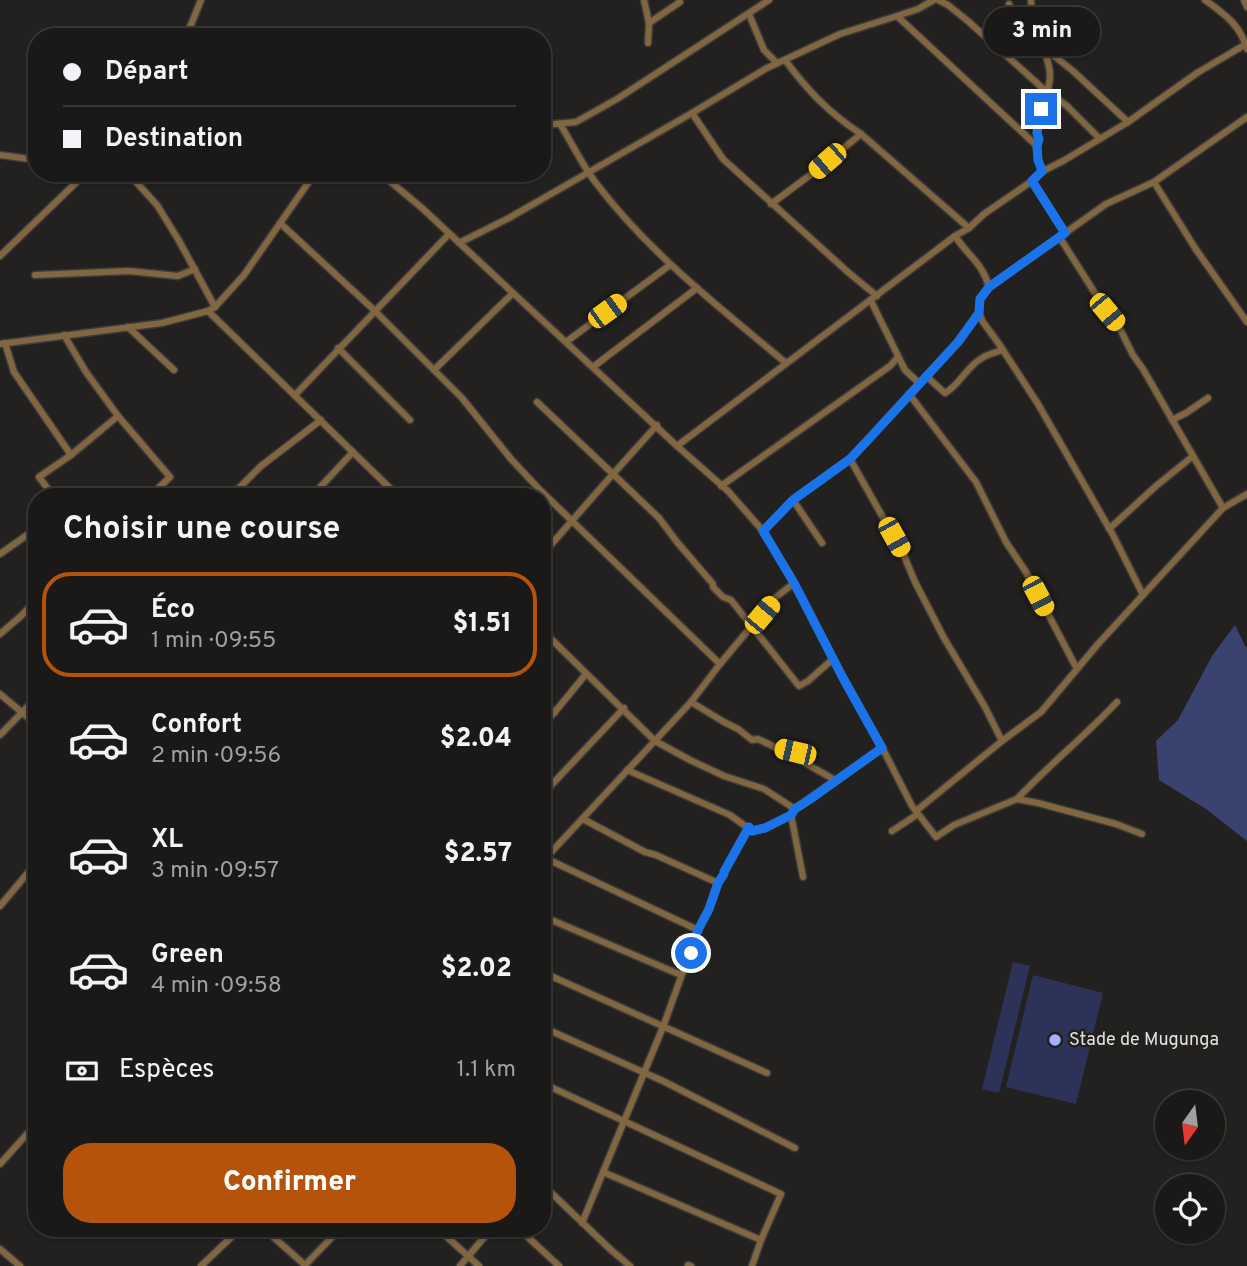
<!DOCTYPE html>
<html lang="fr">
<head>
<meta charset="utf-8">
<style>
	body { margin:0; font-family:Overpass,sans-serif; background:#272624; color:#f1f3f6; height:100vh; display:flex; flex-direction:column; font-size:26px; white-space:nowrap }
	* { box-sizing:border-box; margin:0 }
	p { font-size:23px; color:#9fa0a1 }
	.icon { flex:none; width:38px; height:38px; fill:none; stroke:currentColor; stroke-width:2; stroke-linecap:round; stroke-linejoin:round }
	.map { position:relative; flex:1; overflow:hidden }
	.sheet { position:absolute; left:28px; top:488px; width:523px; height:749px; display:flex; flex-direction:column; background:#1a1917; border-radius:28px; box-shadow:0 2px 5px #0004,0 0 0 2px #383836 }
	.sheet>* { flex:none }
	.banner { position:absolute; left:28px; top:28px; width:523px; height:154px; border-radius:28px; box-shadow:0 2px 5px #0004,0 0 0 2px #383836; display:grid; align-content:center; height:154px; padding:0 35px; background:#1a1917 }
	.needle { width:46px; rotate:194deg }
	.controls { position:absolute; left:1155px; top:1090px; display:grid; gap:14px }
	.controls a { display:grid; place-items:center; width:70px; height:70px; border-radius:50%; background:#1a1917; box-shadow:0 2px 5px #0004,0 0 0 2px #383836; font-size:35px }
	.end { position:absolute; width:32px; height:32px; margin:-16px; border:9px solid #1a73e8; background:#fff; box-shadow:0 0 0 4px #fff }
	.from { border-radius:50% }
	.bubble { position:absolute; height:49px; border-radius:24px; background:#1a1917; box-shadow:0 2px 5px #0004,0 0 0 2px #383836; font-size:23px; font-weight:800; line-height:49px; text-align:center }
	.car { position:absolute; width:21px; height:42px; margin:-21px -10px; border-radius:9px; box-shadow:0 0 5px 2px #0007; background:linear-gradient(#f5c518 24%,#345 0 40%,#f5c518 0 76%,#345 0 86%,#f5c518 0) }
	.banner b { display:flex; align-items:center; gap:24px; height:66px; font-size:26px }
	.banner b+b { border-top:2px solid #383836 }
	.banner i { width:18px; height:18px; background:#f1f3f6 }
	ul { padding:0; list-style:none }
	li { display:flex; align-items:center; gap:21px; height:105px; margin:0 14px 10px; padding:0 21px; border:4px solid transparent; border-radius:28px }
	li div { flex:1 }
	li b { display:block; font-size:26px }
	li em { font-style:normal; font-weight:800 }
	li.current { border-color:#b45309 }
	li>.icon { width:63px; height:63px; stroke-width:1.5 }
	h2 { padding:0 35px; font-size:32px; line-height:84px }
	.pay { display:flex; align-items:center; gap:18px; height:77px; padding:0 35px; font-size:26px }
	.pay p { margin-inline-start:auto }
	.button { display:flex; gap:14px; margin-top:auto; padding:14px 35px }
	.button a { flex:1; height:80px; border-radius:28px; background:#b45309; color:#fff; font-size:28px; font-weight:800; line-height:80px; text-align:center }
	.map>svg:first-child { display:block }
	.green { fill:#2d3358 }
	.forest { fill:#3a4270 }
	.lines { fill:none; stroke-linecap:round; stroke-linejoin:round }
	.minor-casing { stroke:#3e3c3a; stroke-width:9 }
	.minor { stroke:#806641; stroke-width:6 }
	.route { stroke:#1a73e8; stroke-width:9 }
	.poi-dot { fill:#a3b2fd; stroke:#23211f; stroke-width:2.5 }
	.labels { text-anchor:middle; dominant-baseline:central; stroke-width:5; stroke-linejoin:round; paint-order:stroke }
	.poi-label { font-size:18px; fill:#e3e2e0; stroke:#23211f; text-anchor:start }
</style>
</head>
<body>
<div class="map">
<svg width="1247" height="1266" viewBox="0 0 1247 1266">
	<rect width="100%" height="100%" fill="#23211f"/>
	<g class="green">
		<path d="M1013,962L1030,966L999,1093L982,1089Z"/>
		<path d="M1033,975L1103,993L1076,1104L1006,1087Z"/>
	</g>
	<path class="forest" d="M1235,625L1245,646L1247,647V841L1206,809L1159,780L1156,741L1178,720L1212,656Z"/>
	<g class="lines">
		<g class="minor-casing">
			<g id="minor">
				<path d="M644,0L649,23L648,43"/>
				<path d="M938,0L948,5L969,22L1047,92L1067,106L1100,139"/>
				<path d="M1031,0L1032,17L1035,27L1032,35L1043,47L1073,71L1128,122"/>
				<path d="M1205,0C1224,14 1240,24 1247,49"/>
				<path d="M1244,0L1247,7"/>
				<path d="M1009,4L1013,14L1032,35"/>
				<path d="M749,14L764,50L777,63"/>
				<path d="M897,16L918,9L934,0"/>
				<path d="M649,23L680,2"/>
				<path d="M186,37L201,0"/>
				<path d="M1044,49C1049,67 1053,73 1047,92"/>
				<path d="M785,60C808,91 828,112 861,134L969,228"/>
				<path d="M692,113L723,159L849,273L877,296"/>
				<path d="M542,124H555L576,122L617,99L769,0"/>
				<path d="M560,124C572,143 582,165 596,183C649,253 719,307 786,363"/>
				<path d="M1037,146C1039,139 1037,135 1037,128C1038,117 1038,126 1041,116C1043,107 1041,100 1047,92"/>
				<path d="M0,155L37,160"/>
				<path d="M128,173L157,205L178,239L215,307"/>
				<path d="M380,173L422,208L677,446L728,491L763,531L794,583L843,678L884,751L888,759L912,806L936,837L954,825L1017,799L1038,803L1116,824L1142,834"/>
				<path d="M1032,181L1065,233"/>
				<path d="M1154,182L1195,248L1247,322"/>
				<path d="M771,204L813,173L861,134"/>
				<path d="M280,223L374,310L462,398L511,459L540,490L720,664"/>
				<path d="M955,236C968,256 982,262 989,287"/>
				<path d="M1060,238L1107,312L1119,327L1133,355L1143,369L1223,508"/>
				<path d="M459,243L509,218L577,179L692,113L767,68L840,34L897,16L1037,146L1038,160L1043,171"/>
				<path d="M0,256L86,173"/>
				<path d="M35,275L129,271L178,276L195,269"/>
				<path d="M871,301L905,370L919,383"/>
				<path d="M208,311L399,497"/>
				<path d="M128,327L174,370"/>
				<path d="M64,335L86,372L118,416L170,477L149,497"/>
				<path d="M566,342L670,265"/>
				<path d="M5,343L14,372L71,455"/>
				<path d="M0,344L162,323L208,311L215,307L244,275L315,173"/>
				<path d="M338,348L410,420"/>
				<path d="M593,367L697,288"/>
				<path d="M434,370L513,293"/>
				<path d="M926,376L945,393C960,385 966,367 982,358C988,354 996,352 1003,350"/>
				<path d="M909,394L976,482L1006,542L1026,572L1077,669"/>
				<path d="M295,395L449,234"/>
				<path d="M537,402L613,474L542,555"/>
				<path d="M1172,420L1186,413L1208,398"/>
				<path d="M657,425L613,474L659,518L677,542L713,584V587L723,597L731,600L799,686L808,681L833,659"/>
				<path d="M677,446L955,236L969,228L984,214L1032,181L1043,171L1063,161L1128,122L1197,73L1246,44"/>
				<path d="M850,459L903,553L915,582L944,638L985,707L1002,741"/>
				<path d="M721,486L890,366L898,357"/>
				<path d="M54,497L39,477L71,455L118,416"/>
				<path d="M230,497L261,466L321,420"/>
				<path d="M311,497L353,452"/>
				<path d="M793,500L822,543"/>
				<path d="M1109,529L1156,486L1193,456"/>
				<path d="M763,531L793,500L850,459L958,342L979,313"/>
				<path d="M0,554L37,528"/>
				<path d="M1143,595L1113,535L1038,404L999,344L983,322L979,313L980,299L989,287L1106,204L1154,182L1247,117"/>
				<path d="M542,630L655,741L690,760L724,776L764,789L795,809"/>
				<path d="M0,634L21,616L37,599"/>
				<path d="M0,694L37,725"/>
				<path d="M542,701L554,713"/>
				<path d="M691,702L724,722L738,729L752,740L758,739L779,749L795,752L798,759L835,780"/>
				<path d="M542,725L554,713L586,674"/>
				<path d="M0,735L37,697"/>
				<path d="M627,770L730,815L752,831L765,828L791,815L793,810L882,748"/>
				<path d="M542,795L624,708"/>
				<path d="M1017,799C1049,765 1085,736 1117,702"/>
				<path d="M916,811L1002,741L1041,712L1098,644L1223,508L1247,494"/>
				<path d="M791,815L803,877"/>
				<path d="M583,819L645,852L656,855L718,883"/>
				<path d="M892,831L918,814"/>
				<path d="M545,858L698,930"/>
				<path d="M542,862L691,702L720,664L775,598L794,583"/>
				<path d="M0,906L37,862"/>
				<path d="M542,916L681,975"/>
				<path d="M542,972L767,1073"/>
				<path d="M542,1027L663,1081L795,1148"/>
				<path d="M542,1083L781,1194L761,1240L752,1266"/>
				<path d="M0,1164L37,1123"/>
				<path d="M603,1172L761,1240"/>
				<path d="M542,1184L611,1250L630,1266"/>
				<path d="M582,1223L663,1027L698,930L709,909L718,883L724,874V871L749,827"/>
				<path d="M263,1228L305,1265"/>
				<path d="M437,1228L479,1266"/>
				<path d="M518,1228L559,1266"/>
				<path d="M0,1249L20,1266"/>
				<path d="M688,1265L691,1266"/>
				<path d="M201,1266L241,1228"/>
				<path d="M304,1266L341,1228"/>
				<path d="M460,1266L492,1228"/>
			</g>
		</g>
		<use href="#minor" class="minor"/>
	</g>
	<g class="lines">
		<path class="route" d="M691,953L698,930L709,909L718,883L724,874V872L749,827L752,831L765,828L791,815L795,809L809,800L882,748L843,678L794,583L763,531L793,500L850,459L868,440L958,342L979,313L980,299L989,287L1065,233L1032,181L1042,171L1038,160L1037,146L1039,139L1037,133L1041,109"/>
	</g>
	<circle class="poi-dot" cx="1055" cy="1040" r="7"/>
	<g class="labels">
		<g class="poi-label">
			<text x="1069" y="1040">Stade de Mugunga</text>
		</g>
	</g>
</svg>
<div class="controls">
<a><svg class="needle" viewBox="-14 -14 28 28"><path d="M0-13l5 13h-10z" fill="#e53935"/><path d="M0 13l5-13h-10z" fill="#9fa0a1"/></svg></a>
<a><svg class="icon" aria-label="locate" viewBox="0 0 24 24"><circle cx="12" cy="12" r="6"/><path d="M12 2v4M12 18v4M2 12h4M18 12h4"/></svg></a>
</div>
<i class="end from" style="left:691px;top:953px"></i>
<i class="end" style="left:1041px;top:109px"></i>
<div class="bubble" style="left:984px;top:7px;width:116px">3 min</div>
<i class="car" style="left:827px;top:161px;rotate:229deg"></i>
<i class="car" style="left:607px;top:311px;rotate:54deg"></i>
<i class="car" style="left:1107px;top:312px;rotate:140deg"></i>
<i class="car" style="left:894px;top:537px;rotate:151deg"></i>
<i class="car" style="left:1038px;top:596px;rotate:152deg"></i>
<i class="car" style="left:762px;top:615px;rotate:40deg"></i>
<i class="car" style="left:795px;top:752px;rotate:283deg"></i>
<div class="banner">
<b><i class="from"></i>Départ</b>
<b><i></i>Destination</b>
</div>
<section class="sheet">
<h2>Choisir une course</h2>
<ul>
<li class="current"><svg class="icon" aria-label="car" viewBox="0 0 24 24"><path d="M5 17H2v-5l4-1 3-4h7l3 4 3 1v5h-3M9 17h6M6 11h13"/><circle cx="7" cy="17" r="2"/><circle cx="17" cy="17" r="2"/></svg><div><b>Éco</b><p>1 min · 09:55</p></div><em>$1.51</em></li>
<li><svg class="icon" aria-label="car" viewBox="0 0 24 24"><path d="M5 17H2v-5l4-1 3-4h7l3 4 3 1v5h-3M9 17h6M6 11h13"/><circle cx="7" cy="17" r="2"/><circle cx="17" cy="17" r="2"/></svg><div><b>Confort</b><p>2 min · 09:56</p></div><em>$2.04</em></li>
<li><svg class="icon" aria-label="car" viewBox="0 0 24 24"><path d="M5 17H2v-5l4-1 3-4h7l3 4 3 1v5h-3M9 17h6M6 11h13"/><circle cx="7" cy="17" r="2"/><circle cx="17" cy="17" r="2"/></svg><div><b>XL</b><p>3 min · 09:57</p></div><em>$2.57</em></li>
<li><svg class="icon" aria-label="car" viewBox="0 0 24 24"><path d="M5 17H2v-5l4-1 3-4h7l3 4 3 1v5h-3M9 17h6M6 11h13"/><circle cx="7" cy="17" r="2"/><circle cx="17" cy="17" r="2"/></svg><div><b>Green</b><p>4 min · 09:58</p></div><em>$2.02</em></li>
</ul>
<div class="pay"><svg class="icon" aria-label="cash" viewBox="0 0 24 24"><path d="M3 7h18v10H3z"/><circle cx="12" cy="12" r="2"/></svg>Espèces<p>1.1 km</p></div>
<div class="button"><a>Confirmer</a></div>
</section>
</div>
</body>
</html>
